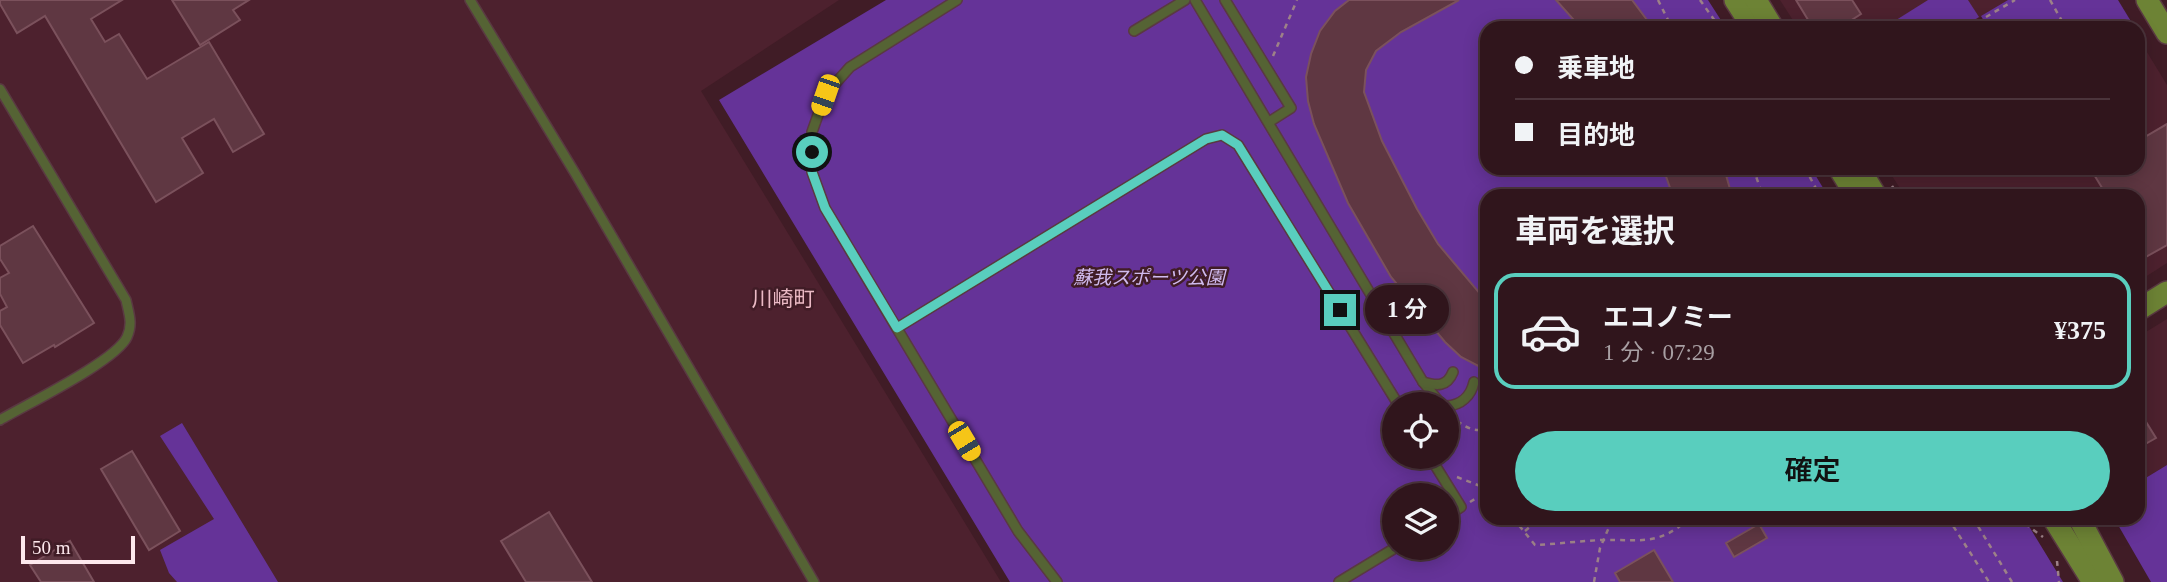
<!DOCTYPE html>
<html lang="ja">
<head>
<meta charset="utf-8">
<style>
	body { margin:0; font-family:"Times New Roman","Noto Sans JP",serif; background:#3c2229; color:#f1f3f6; height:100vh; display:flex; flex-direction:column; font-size:26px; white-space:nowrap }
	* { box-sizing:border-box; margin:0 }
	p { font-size:23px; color:#a89fa3 }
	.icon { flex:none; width:38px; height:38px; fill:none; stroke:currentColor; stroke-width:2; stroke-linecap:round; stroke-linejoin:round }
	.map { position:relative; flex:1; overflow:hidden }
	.details { position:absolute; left:1480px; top:189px; width:665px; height:336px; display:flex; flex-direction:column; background:#30151c; border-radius:21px; box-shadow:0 4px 18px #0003,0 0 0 2px #4b343b }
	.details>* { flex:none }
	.banner { position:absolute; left:1480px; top:21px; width:665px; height:154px; border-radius:21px; box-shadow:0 4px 18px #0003,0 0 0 2px #4b343b; display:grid; align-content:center; height:154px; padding:0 35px; background:#30151c }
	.controls { position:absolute; left:1382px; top:392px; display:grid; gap:14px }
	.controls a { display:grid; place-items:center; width:77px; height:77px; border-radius:50%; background:#30151c; box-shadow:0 4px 18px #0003,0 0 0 2px #4b343b; font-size:35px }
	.scale { position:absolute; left:21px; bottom:18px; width:114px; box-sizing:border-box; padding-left:7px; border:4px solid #fde8ed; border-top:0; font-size:19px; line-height:24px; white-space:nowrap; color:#fde8ed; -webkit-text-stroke:5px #401c26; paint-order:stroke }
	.end { position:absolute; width:32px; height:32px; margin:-16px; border:9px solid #59cebe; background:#111; box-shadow:0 0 0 4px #111 }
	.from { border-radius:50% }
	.bubble { position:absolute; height:49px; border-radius:24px; background:#30151c; box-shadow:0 4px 18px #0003,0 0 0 2px #4b343b; font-size:23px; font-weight:600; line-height:49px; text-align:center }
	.car { position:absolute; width:21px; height:42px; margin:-21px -10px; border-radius:9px; box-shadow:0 0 5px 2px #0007; background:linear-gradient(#f5c518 24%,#345 0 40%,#f5c518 0 76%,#345 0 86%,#f5c518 0) }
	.banner b { display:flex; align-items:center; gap:24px; height:66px; font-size:26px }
	.banner b+b { border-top:2px solid #4b343b }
	.banner i { width:18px; height:18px; background:#f1f3f6 }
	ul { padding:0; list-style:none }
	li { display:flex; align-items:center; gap:21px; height:116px; margin:0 14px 10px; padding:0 21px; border:4px solid transparent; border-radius:21px }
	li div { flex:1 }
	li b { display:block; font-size:26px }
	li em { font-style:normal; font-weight:600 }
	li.selected { border-color:#59cebe }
	li>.icon { width:63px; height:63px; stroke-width:1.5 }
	h2 { padding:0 35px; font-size:32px; line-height:84px }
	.button { display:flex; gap:14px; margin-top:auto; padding:14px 35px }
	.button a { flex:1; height:80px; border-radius:42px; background:#59cebe; color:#111; font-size:28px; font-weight:600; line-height:80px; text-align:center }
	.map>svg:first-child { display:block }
	.built { fill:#4d212e }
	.green { fill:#653398; fill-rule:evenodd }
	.building { fill:#5f3742; stroke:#7b515c; stroke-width:2 }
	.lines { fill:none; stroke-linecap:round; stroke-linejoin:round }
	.lane-casing { stroke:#5a3942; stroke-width:12 }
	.secondary-casing { stroke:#5a3942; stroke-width:24 }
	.path { stroke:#9d8188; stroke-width:2.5; stroke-dasharray:5 5; stroke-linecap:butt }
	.lane { stroke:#556334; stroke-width:9 }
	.secondary { stroke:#6d8335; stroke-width:21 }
	.route { stroke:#59cebe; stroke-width:9 }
	.labels { text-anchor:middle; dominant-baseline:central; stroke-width:5; stroke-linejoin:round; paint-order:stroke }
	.park-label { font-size:19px; font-style:italic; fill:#d0bbef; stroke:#401c26 }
	.neighbourhood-label { font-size:21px; fill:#ebbac5; stroke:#401c26 }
</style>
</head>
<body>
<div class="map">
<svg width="2167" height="582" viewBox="0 0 2167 582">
	<rect width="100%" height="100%" fill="#401c26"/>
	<g class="built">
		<path d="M0,0H839L701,91L1001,582H0Z"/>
		<path d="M1780,0H2008L1963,28H1798Z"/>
		<path d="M2139,39L2167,85V263L2139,281L2138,196H1905L1887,168H2138Z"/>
		<path d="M2167,319V465L2139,482L2138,337Z"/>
	</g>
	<g class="green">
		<path d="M886,0H1708L1726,28H1488V168H1811L1828,196H1488V518H2024L2063,582H1010L719,100ZM1395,404H1447V457H1395ZM1395,495H1447V548H1395Z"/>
		<path d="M1928,0H1968L1979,17L1961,28H1897L1893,22Z"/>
		<path d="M2008,0H2118L2135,28H1988L1981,16Z"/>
		<path d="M182,423L278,582H177L169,573L160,550L214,519L160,436Z"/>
		<path d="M2167,465V582H2151L2114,518H2138L2139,482Z"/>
	</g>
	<g class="building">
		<path d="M0,0H122L91,19L105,42L119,34L147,79L209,42L264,134L233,152L214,119L182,138L203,173L156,202L45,16L17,33L0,4Z"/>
		<path d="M172,0H249L233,10L240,20L200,45Z"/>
		<path d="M1349,0H1459L1401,32L1376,51L1366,70L1364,92L1382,141L1417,209L1438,244L1488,303V371L1461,357L1445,342L1391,277L1348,203L1314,124L1308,101L1306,77L1311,54L1320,31L1335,11Z"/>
		<path d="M1556,0H1632L1653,28H1581Z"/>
		<path d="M1796,0H1852L1861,14L1839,28H1813Z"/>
		<path d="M2167,124V245L2144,258L2138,249V196H2107L2090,168H2138V141Z"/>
		<path d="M1663,168H1724L1732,196H1673Z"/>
		<path d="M33,226L94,323L55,347L54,345L23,363L0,325V311L7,307L0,294V278L9,273L0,259V246Z"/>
		<path d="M2138,409L2156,438L2138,448Z"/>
		<path d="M132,451L180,531L149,550L101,469Z"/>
		<path d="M549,512L592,582H526L501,541Z"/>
		<path d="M1759,524L1767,538L1734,557L1726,543Z"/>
		<path d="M70,541L94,582H41L30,565Z"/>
		<path d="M1654,550L1673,582H1620L1615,573Z"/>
	</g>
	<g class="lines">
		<g class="lane-casing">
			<g id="lane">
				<path d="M470,0L575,173L814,582"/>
				<path d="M957,0L850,67L825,95L812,132V172L825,208L1018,531L1057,582"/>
				<path d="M1195,0L1423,382L1441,404"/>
				<path d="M1225,0L1291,108L1269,122"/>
				<path d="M1134,31L1185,0"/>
				<path d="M0,89L126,300C129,314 133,324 127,337C116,361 27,404 0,420"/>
				<path d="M897,328L1206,139L1222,135L1238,145L1398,404"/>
				<path d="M1423,382C1437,386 1447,387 1453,372"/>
				<path d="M1447,406C1461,405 1471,396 1474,382"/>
				<path d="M1430,457L1461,507L1447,516"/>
				<path d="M1339,582L1395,548"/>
			</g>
		</g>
		<g class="secondary-casing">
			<g id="secondary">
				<path d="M1735,0L1753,28"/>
				<path d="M1756,0L1773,28"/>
				<path d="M2147,0L2167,33"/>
				<path d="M1839,168L1856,196"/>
				<path d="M1859,168L1876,196"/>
				<path d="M2138,310L2167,292"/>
				<path d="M2053,518L2093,582"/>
				<path d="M2079,518L2113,582"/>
			</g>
		</g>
		<g class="path">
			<path d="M1658,0L1672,28"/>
			<path d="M1700,0L1720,28"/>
			<path d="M2050,0L2066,28"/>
			<path d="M1986,17L2015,0"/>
			<path d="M1273,56L1297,0"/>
			<path d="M1753,168L1763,196"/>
			<path d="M1805,168L1820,196"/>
			<path d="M1892,186L1899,196"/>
			<path d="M1457,421C1467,428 1476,433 1488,428"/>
			<path d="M1480,431L1488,461"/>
			<path d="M1457,477L1488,489"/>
			<path d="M1470,502L1488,491"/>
			<path d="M1513,518L1535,545C1557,544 1580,541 1602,540C1641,539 1657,547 1690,518"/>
			<path d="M1948,518L1989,582"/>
			<path d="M1973,518L2012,582"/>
			<path d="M2017,518L2043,537"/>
			<path d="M1525,531L1540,518"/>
			<path d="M2057,561L2059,582"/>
			<path d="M1594,582L1600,548L1613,518"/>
		</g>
		<use href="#lane" class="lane"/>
		<use href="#secondary" class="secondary"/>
	</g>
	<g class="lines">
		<path class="route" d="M812,152V172L825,208L897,328L1206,139L1222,135L1238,145L1340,310"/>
	</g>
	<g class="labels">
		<g class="park-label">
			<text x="1149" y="277">蘇我スポーツ公園</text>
		</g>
		<g class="neighbourhood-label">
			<text x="783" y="299">川崎町</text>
		</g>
	</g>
</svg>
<div class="controls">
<a><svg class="icon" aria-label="locate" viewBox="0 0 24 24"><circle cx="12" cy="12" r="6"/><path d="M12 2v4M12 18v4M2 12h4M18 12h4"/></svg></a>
<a><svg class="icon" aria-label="layers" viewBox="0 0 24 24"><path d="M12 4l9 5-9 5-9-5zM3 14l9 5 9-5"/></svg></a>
</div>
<div class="scale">50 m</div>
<i class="end from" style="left:812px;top:152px"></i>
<i class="end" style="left:1340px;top:310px"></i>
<div class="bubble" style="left:1365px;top:285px;width:84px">1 分</div>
<i class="car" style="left:825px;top:95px;rotate:199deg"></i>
<i class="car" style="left:964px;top:441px;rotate:149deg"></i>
<div class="banner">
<b><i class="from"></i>乗車地</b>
<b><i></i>目的地</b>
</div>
<section class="details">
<h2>車両を選択</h2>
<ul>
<li class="selected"><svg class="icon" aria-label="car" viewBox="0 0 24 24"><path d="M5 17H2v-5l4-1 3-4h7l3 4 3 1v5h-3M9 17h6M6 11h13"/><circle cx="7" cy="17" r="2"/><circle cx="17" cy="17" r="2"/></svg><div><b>エコノミー</b><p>1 分 · 07:29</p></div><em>¥375</em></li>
</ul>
<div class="button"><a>確定</a></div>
</section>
</div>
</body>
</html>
